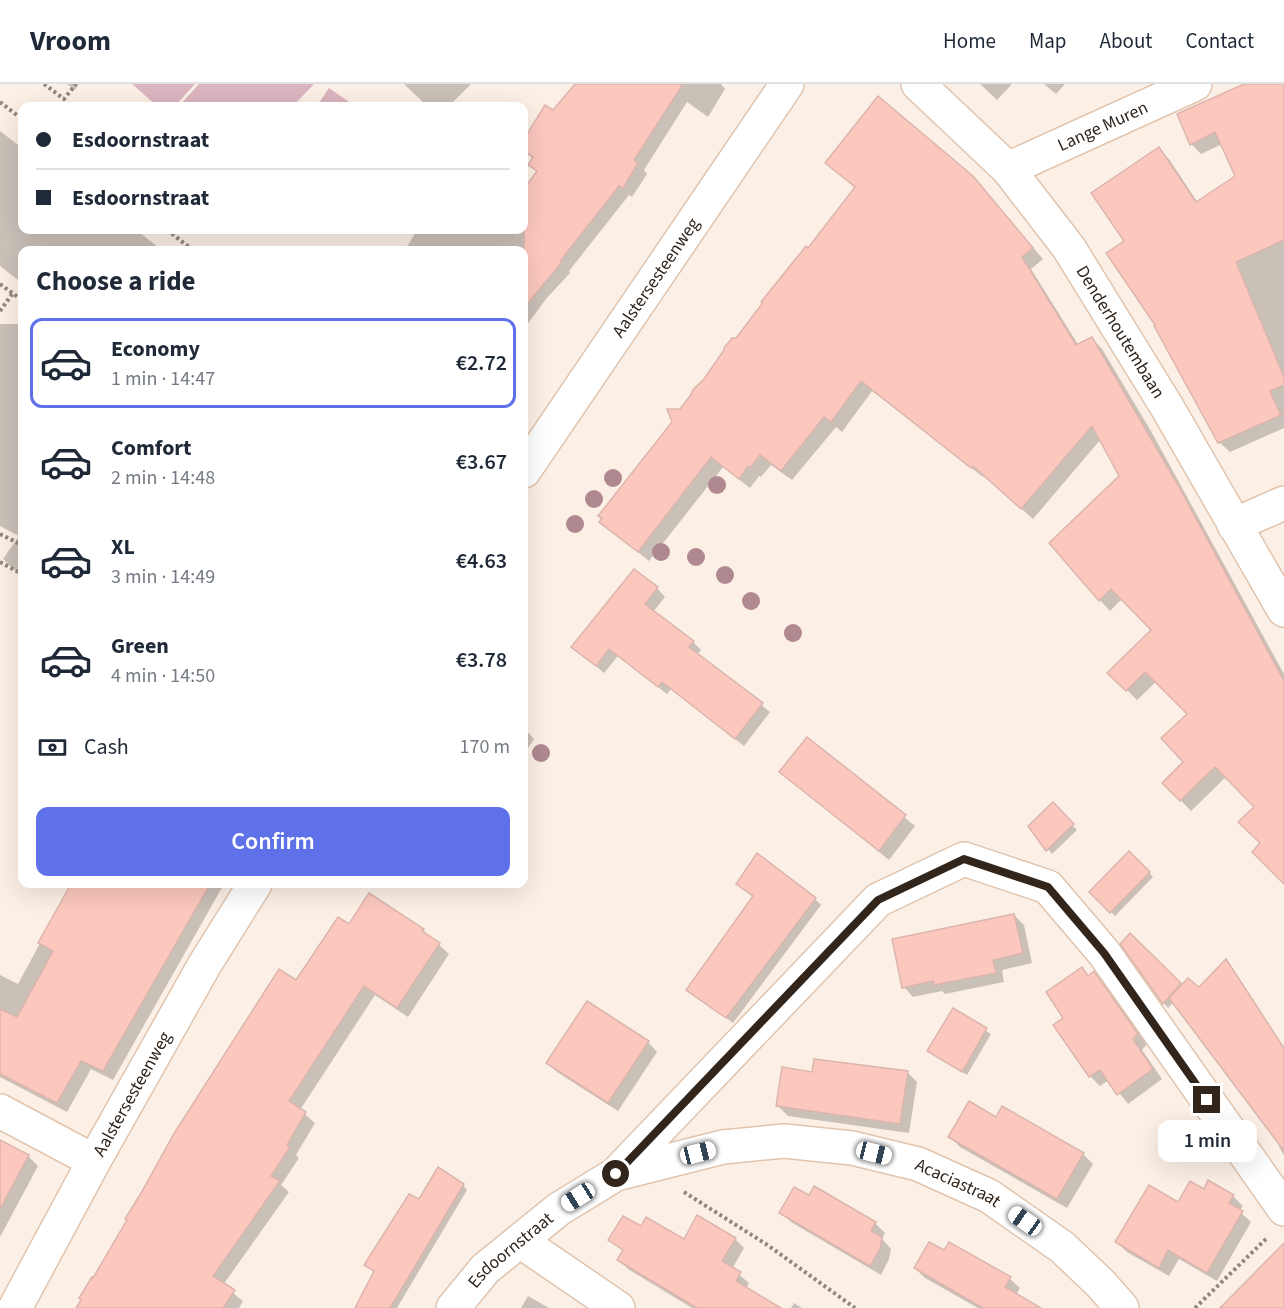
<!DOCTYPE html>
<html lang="en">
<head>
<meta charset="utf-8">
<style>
	body { margin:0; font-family:"Source Sans 3",sans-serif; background:#f2f2f3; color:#1f2937; height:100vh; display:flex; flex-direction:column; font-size:22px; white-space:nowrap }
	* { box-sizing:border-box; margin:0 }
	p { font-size:20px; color:#747a83 }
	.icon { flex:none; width:33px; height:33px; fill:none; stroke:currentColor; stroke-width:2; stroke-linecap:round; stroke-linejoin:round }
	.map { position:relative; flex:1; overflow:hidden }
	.drawer { position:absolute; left:18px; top:162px; width:510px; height:642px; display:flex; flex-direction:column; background:#fff; border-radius:12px; box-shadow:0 6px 24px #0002 }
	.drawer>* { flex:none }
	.hud { position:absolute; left:18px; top:18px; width:510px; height:132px; border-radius:12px; box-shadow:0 6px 24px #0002; display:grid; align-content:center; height:132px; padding:0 18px; background:#fff }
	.end { position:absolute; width:27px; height:27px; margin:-14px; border:8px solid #31251c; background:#fff; box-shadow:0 0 0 3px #fff }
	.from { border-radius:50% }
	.bubble { position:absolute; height:42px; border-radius:12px; background:#fff; box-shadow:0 6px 24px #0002; font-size:20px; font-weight:600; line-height:42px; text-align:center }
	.car { position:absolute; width:18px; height:36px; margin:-18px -9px; border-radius:8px; box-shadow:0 0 4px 2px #0007; background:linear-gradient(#fff 24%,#345 0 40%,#fff 0 76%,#345 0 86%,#fff 0) }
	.hud b { display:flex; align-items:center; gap:21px; height:57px; font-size:22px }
	.hud b+b { border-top:2px solid #e0e1e3 }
	.hud i { width:15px; height:15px; background:#1f2937 }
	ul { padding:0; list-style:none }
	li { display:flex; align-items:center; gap:18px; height:90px; margin:0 12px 9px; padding:0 6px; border:3px solid transparent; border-radius:12px }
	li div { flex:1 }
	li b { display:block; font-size:22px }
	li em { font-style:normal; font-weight:600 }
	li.selected { border-color:#5e71e9 }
	li>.icon { width:54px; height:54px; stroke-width:1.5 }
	h2 { padding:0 18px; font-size:27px; line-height:72px }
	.pay { display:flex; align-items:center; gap:15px; height:66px; padding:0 18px; font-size:22px }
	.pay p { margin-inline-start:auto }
	.primary-button { display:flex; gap:12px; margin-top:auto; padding:12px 18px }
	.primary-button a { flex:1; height:69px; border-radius:12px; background:#5e71e9; color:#fff; font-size:24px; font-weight:600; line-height:69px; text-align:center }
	header { display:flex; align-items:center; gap:36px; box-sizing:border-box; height:84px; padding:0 30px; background:#fff; border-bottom:2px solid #e0e1e3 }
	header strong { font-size:28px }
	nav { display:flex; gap:33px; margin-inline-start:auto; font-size:21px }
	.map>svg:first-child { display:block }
	.green { fill:#dbb5bf }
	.shadow { fill:#0003 }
	.building { fill:#fcc8be; stroke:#dbb5ad; stroke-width:1.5 }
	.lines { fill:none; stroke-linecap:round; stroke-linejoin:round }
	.minor-casing { stroke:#e1c4ad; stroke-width:36 }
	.major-casing { stroke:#e1c4ad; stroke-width:36 }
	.path { stroke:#92867c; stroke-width:4; stroke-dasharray:3 3; stroke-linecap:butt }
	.minor { stroke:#fff; stroke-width:33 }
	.major { stroke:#fff; stroke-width:33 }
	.tree { fill:#b0888f }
	.route { stroke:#31251c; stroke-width:8 }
	.labels { text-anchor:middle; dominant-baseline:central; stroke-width:4.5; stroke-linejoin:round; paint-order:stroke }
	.street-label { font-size:18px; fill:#31251c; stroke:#fff }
</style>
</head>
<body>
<header>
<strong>Vroom</strong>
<nav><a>Home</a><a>Map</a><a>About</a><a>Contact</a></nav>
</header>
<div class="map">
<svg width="1284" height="1224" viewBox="0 0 1284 1224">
	<rect width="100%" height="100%" fill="#fcf0e6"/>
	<g class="green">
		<path d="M132,0H195L175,22H157Z"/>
		<path d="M199,0H314L293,22H179Z"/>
		<path d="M329,4L355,22H317Z"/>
	</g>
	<g class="shadow">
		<path d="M67,0H79L75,6Z"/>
		<path d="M404,0H471L449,22H427Z"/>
		<path d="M579,0H721L725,5L708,33L687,18L644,86L647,90L632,113L629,111L569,187L570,189L546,215L524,245V166H411L407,163L417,146H488L492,149L495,146H524V107L537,88L530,81L533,75L524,67V58L545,23L553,28Z"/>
		<path d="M980,0H1012L997,16Z"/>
		<path d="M1044,0H1065L1056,10Z"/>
		<path d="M1244,0H1284V344L1230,368L1219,358L1126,158L1159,65L1169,75L1198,119L1237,93L1222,60L1201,70L1191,60Z"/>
		<path d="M0,47L22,64V146H136L162,166H22V199L0,182Z"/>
		<path d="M827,78L972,93L1043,175L1031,185L1079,262L1092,254L1102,265L1151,347L1284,590V798L1262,760L1256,723L1227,692L1191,727L1164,699L1185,678L1189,630L1157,597L1137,616L1110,589L1153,547L1122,515L1110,527L1100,516L1121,392L1101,355L1033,435L984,391L983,393L872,307L842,348L836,343L792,396L771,381L761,393L759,392L750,404L723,383L649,477L601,438L680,326L809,166L856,104Z"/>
		<path d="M0,240H22V493L3,475L19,452L0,442Z"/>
		<path d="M657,504L665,513L653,528L693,558L701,566L697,571L770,628L744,662L671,605L667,610L618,572L604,589L573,563Z"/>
		<path d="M524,644L534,655L524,670Z"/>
		<path d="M807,655L915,742L889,776L781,688Z"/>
		<path d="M1053,720L1077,746L1052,770L1030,742Z"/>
		<path d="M1129,769L1153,793L1115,832L1091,808Z"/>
		<path d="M72,800H224L113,996L91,985L67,1028L0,993V891L18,900Z"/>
		<path d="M744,806L815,815L821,821L733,939L688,906L754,813Z"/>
		<path d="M1014,831L1024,841L1032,879L1002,886L1004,898L945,910L942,907L913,913L904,903Z"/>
		<path d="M349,842L423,846L449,870L408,933L375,911L300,1026L315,1039L296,1071L299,1074L281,1101L289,1108L223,1201L243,1217L239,1224H76L296,898Z"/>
		<path d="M1130,852L1182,902L1284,964V1071L1279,1063L1281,1060L1174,918L1168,924L1164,919L1122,860Z"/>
		<path d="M1082,885L1090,893L1094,889L1103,899L1147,960L1142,966L1162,995L1128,1020L1109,996L1100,1002L1090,992L1065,934Z"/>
		<path d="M953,926L991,950L967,991L929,967Z"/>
		<path d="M648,958L657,968L618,1027L557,988L548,979Z"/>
		<path d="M907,988L917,998L909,1049L788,1032L778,1022Z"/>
		<path d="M997,1035L1083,1070L1093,1080L1067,1124L960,1063L950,1053Z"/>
		<path d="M0,1058L28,1072L38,1082L0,1153Z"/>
		<path d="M463,1101L467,1106L397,1224H357L375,1188L366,1181L420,1117Z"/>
		<path d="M1204,1107L1233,1112L1243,1122L1239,1127L1251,1138L1217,1197L1179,1175L1169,1192L1127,1168L1117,1158L1178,1120Z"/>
		<path d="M781,1128L875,1139L885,1149L882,1155L891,1165L889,1175L881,1191L791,1138Z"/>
		<path d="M641,1144L685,1157L735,1155L744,1164L732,1185L749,1199L746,1205L779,1224H692L628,1185L619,1176L624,1168L610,1156Z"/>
		<path d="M915,1184L1010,1195L1020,1204L1016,1211L1028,1224H978L925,1194Z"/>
		<path d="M528,1212L549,1224H521Z"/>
		<path d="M794,1219L802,1224H791Z"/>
	</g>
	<g class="building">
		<path d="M575,0H683L634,76L638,79L623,104L619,102L561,176V179L524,224V105L537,87L528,81L533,73L524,67V55L545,21L553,26Z"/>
		<path d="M1244,0H1284V156L1236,178L1284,293V301L1270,307L1281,331L1218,359L1154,242L1155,241L1106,169L1124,157L1091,109L1159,63L1196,118L1235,92L1215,48L1190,61L1177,30Z"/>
		<path d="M878,12L973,92L1033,164L1022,173L1076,261L1092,253L1179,403L1282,593L1284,596V800L1252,768L1260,759L1238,738L1254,723L1215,683L1180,717L1162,699L1183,678L1161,654L1187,630L1145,588L1126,607L1107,589L1151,546L1111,505L1099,517L1049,459L1119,392L1092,342L1021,425L973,382L971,384L861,297L831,338L824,333L781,387L760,371L750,384L748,382L739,395L711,373L638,468L599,438L602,434L598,432L672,338L667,325H680L690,312L693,306L704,295L724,266V264L732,254H736L762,220L761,218L806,162L808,164L855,103L825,79Z"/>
		<path d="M634,485L658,503L645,520L694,557L689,563L763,619L735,655L662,598L658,603L609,565L596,582L571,563Z"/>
		<path d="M807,653L906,731L879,767L779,688Z"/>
		<path d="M1053,718L1074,740L1046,767L1028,742Z"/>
		<path d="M1129,767L1150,788L1110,829L1089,808Z"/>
		<path d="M757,769L816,814L726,934L686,906L753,812L736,800Z"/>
		<path d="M71,800H210L103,987L81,977L57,1019L0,990V925L17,933L53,867L38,859Z"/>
		<path d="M369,809L424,845L422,847L440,859L397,924L364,902L289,1017L306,1028L287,1061L290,1063L271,1092L280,1097L213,1192L235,1206L223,1224H76L81,1216L79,1214L92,1193L93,1194L127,1136L125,1135L141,1109L175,1048L279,885L296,896L338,833L349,840Z"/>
		<path d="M1014,830L1023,869L993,876L996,889L934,901L933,897L902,904L892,855Z"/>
		<path d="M1130,849L1181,899L1163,920L1120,860Z"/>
		<path d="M1226,875L1284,964V1067L1169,914L1188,894L1199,903Z"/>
		<path d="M1082,883L1088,892L1094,887L1138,950L1133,955L1153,985L1117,1011L1100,986L1089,993L1053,941L1063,934L1046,908Z"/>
		<path d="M587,917L649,957L608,1019L546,979Z"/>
		<path d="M953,924L987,944L962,988L927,967Z"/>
		<path d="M814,975L908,987L900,1040L776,1022L782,983L812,988Z"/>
		<path d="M969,1017L996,1033L1002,1022L1084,1069L1057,1115L948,1053Z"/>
		<path d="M0,1056L29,1071L0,1125Z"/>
		<path d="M438,1083L464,1100L390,1224H355L374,1187L364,1181L409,1110L419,1115Z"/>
		<path d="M1208,1096L1234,1111L1229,1119L1243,1127L1207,1189L1168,1166L1159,1184L1115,1158L1149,1101L1178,1118L1190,1097L1204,1105Z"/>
		<path d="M814,1102L876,1138L871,1147L882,1153L880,1165L870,1182L779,1129L794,1103L809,1111Z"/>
		<path d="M697,1131L736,1154L722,1177L741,1188L736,1197L781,1224H697L617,1176L623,1166L608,1156L623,1132L641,1142L646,1133L684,1155Z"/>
		<path d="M929,1158L944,1166L949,1158L1011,1193L1005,1203L1041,1224H983L914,1184Z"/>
		<path d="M1284,1159V1224H1220Z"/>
	</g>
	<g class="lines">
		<g class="minor-casing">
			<g id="minor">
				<path id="s1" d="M918,0L1008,85L1069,164L1167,323L1284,526"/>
				<path id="s2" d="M1008,85L1195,0"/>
				<path d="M1234,441L1284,419"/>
				<path d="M0,1027L94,1077"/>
				<path id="s3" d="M616,1090L723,1063L784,1057L852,1064L918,1080L989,1112L1062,1163L1100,1199L1122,1224"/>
				<path d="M520,1157L618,1224"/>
				<path id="s4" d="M453,1224L485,1185L559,1125L616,1090L878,816L964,775L1048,803L1104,869L1284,1125"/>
			</g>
		</g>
		<g class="major-casing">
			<g id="major">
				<path id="s5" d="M524,387L787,0"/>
				<path id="s6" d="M15,1224L94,1077L205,880L255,800"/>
			</g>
		</g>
		<g class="path">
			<path d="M44,0L64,15L76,0"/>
			<path d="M0,18L22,35"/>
			<path d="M167,146L193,166"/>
			<path d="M0,200L22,216"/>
			<path d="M0,227L13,209"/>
			<path d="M0,450L22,461"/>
			<path d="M0,478L22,490"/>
			<path d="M684,1108L769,1162L855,1224"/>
			<path d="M1195,1224L1268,1153"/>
		</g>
		<use href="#minor" class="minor"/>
		<use href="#major" class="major"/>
	</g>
	<g class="tree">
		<circle cx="613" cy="394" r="9"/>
		<circle cx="717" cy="401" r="9"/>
		<circle cx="594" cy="415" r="9"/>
		<circle cx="575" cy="440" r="9"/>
		<circle cx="661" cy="468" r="9"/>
		<circle cx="696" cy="473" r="9"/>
		<circle cx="725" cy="491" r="9"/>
		<circle cx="751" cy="517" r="9"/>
		<circle cx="793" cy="549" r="9"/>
		<circle cx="541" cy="669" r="9"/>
	</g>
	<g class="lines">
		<path class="route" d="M616,1090L878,816L964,775L1048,803L1104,869L1207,1016"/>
	</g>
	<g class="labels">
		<g class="street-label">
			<text stroke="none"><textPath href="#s2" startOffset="104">Lange Muren</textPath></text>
			<text stroke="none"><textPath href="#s5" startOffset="234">Aalstersesteenweg</textPath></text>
			<text stroke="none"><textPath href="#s1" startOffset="322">Denderhoutembaan</textPath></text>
			<text stroke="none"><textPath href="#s6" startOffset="244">Aalstersesteenweg</textPath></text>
			<text stroke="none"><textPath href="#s3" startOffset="352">Acaciastraat</textPath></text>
			<text stroke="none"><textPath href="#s4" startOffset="82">Esdoornstraat</textPath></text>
		</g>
	</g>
</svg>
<i class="end from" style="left:616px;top:1090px"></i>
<i class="end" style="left:1207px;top:1016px"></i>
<div class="bubble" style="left:1158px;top:1036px;width:99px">1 min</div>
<i class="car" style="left:698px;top:1069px;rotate:76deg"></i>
<i class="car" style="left:874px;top:1069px;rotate:104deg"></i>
<i class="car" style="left:578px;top:1113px;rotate:238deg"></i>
<i class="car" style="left:1025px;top:1137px;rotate:305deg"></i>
<div class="hud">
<b><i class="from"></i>Esdoornstraat</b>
<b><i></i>Esdoornstraat</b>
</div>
<section class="drawer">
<h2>Choose a ride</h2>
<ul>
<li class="selected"><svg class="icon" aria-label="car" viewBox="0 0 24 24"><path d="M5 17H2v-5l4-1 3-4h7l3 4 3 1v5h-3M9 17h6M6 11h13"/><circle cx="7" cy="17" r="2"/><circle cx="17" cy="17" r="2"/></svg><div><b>Economy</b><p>1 min · 14:47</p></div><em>€2.72</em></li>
<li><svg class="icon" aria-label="car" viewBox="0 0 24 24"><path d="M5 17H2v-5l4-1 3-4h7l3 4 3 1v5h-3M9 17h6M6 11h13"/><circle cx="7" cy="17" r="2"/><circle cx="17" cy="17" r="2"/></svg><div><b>Comfort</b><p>2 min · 14:48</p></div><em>€3.67</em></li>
<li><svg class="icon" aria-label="car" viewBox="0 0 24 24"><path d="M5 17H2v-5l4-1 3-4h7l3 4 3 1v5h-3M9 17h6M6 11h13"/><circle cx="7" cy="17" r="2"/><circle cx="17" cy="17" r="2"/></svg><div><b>XL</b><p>3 min · 14:49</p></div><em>€4.63</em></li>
<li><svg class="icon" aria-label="car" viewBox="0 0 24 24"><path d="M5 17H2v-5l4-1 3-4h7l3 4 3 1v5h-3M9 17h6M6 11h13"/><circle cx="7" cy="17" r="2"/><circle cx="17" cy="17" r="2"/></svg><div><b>Green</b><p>4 min · 14:50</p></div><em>€3.78</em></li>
</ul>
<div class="pay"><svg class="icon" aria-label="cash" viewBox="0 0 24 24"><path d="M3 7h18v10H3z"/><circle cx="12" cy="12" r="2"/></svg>Cash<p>170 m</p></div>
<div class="primary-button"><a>Confirm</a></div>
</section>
</div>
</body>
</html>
